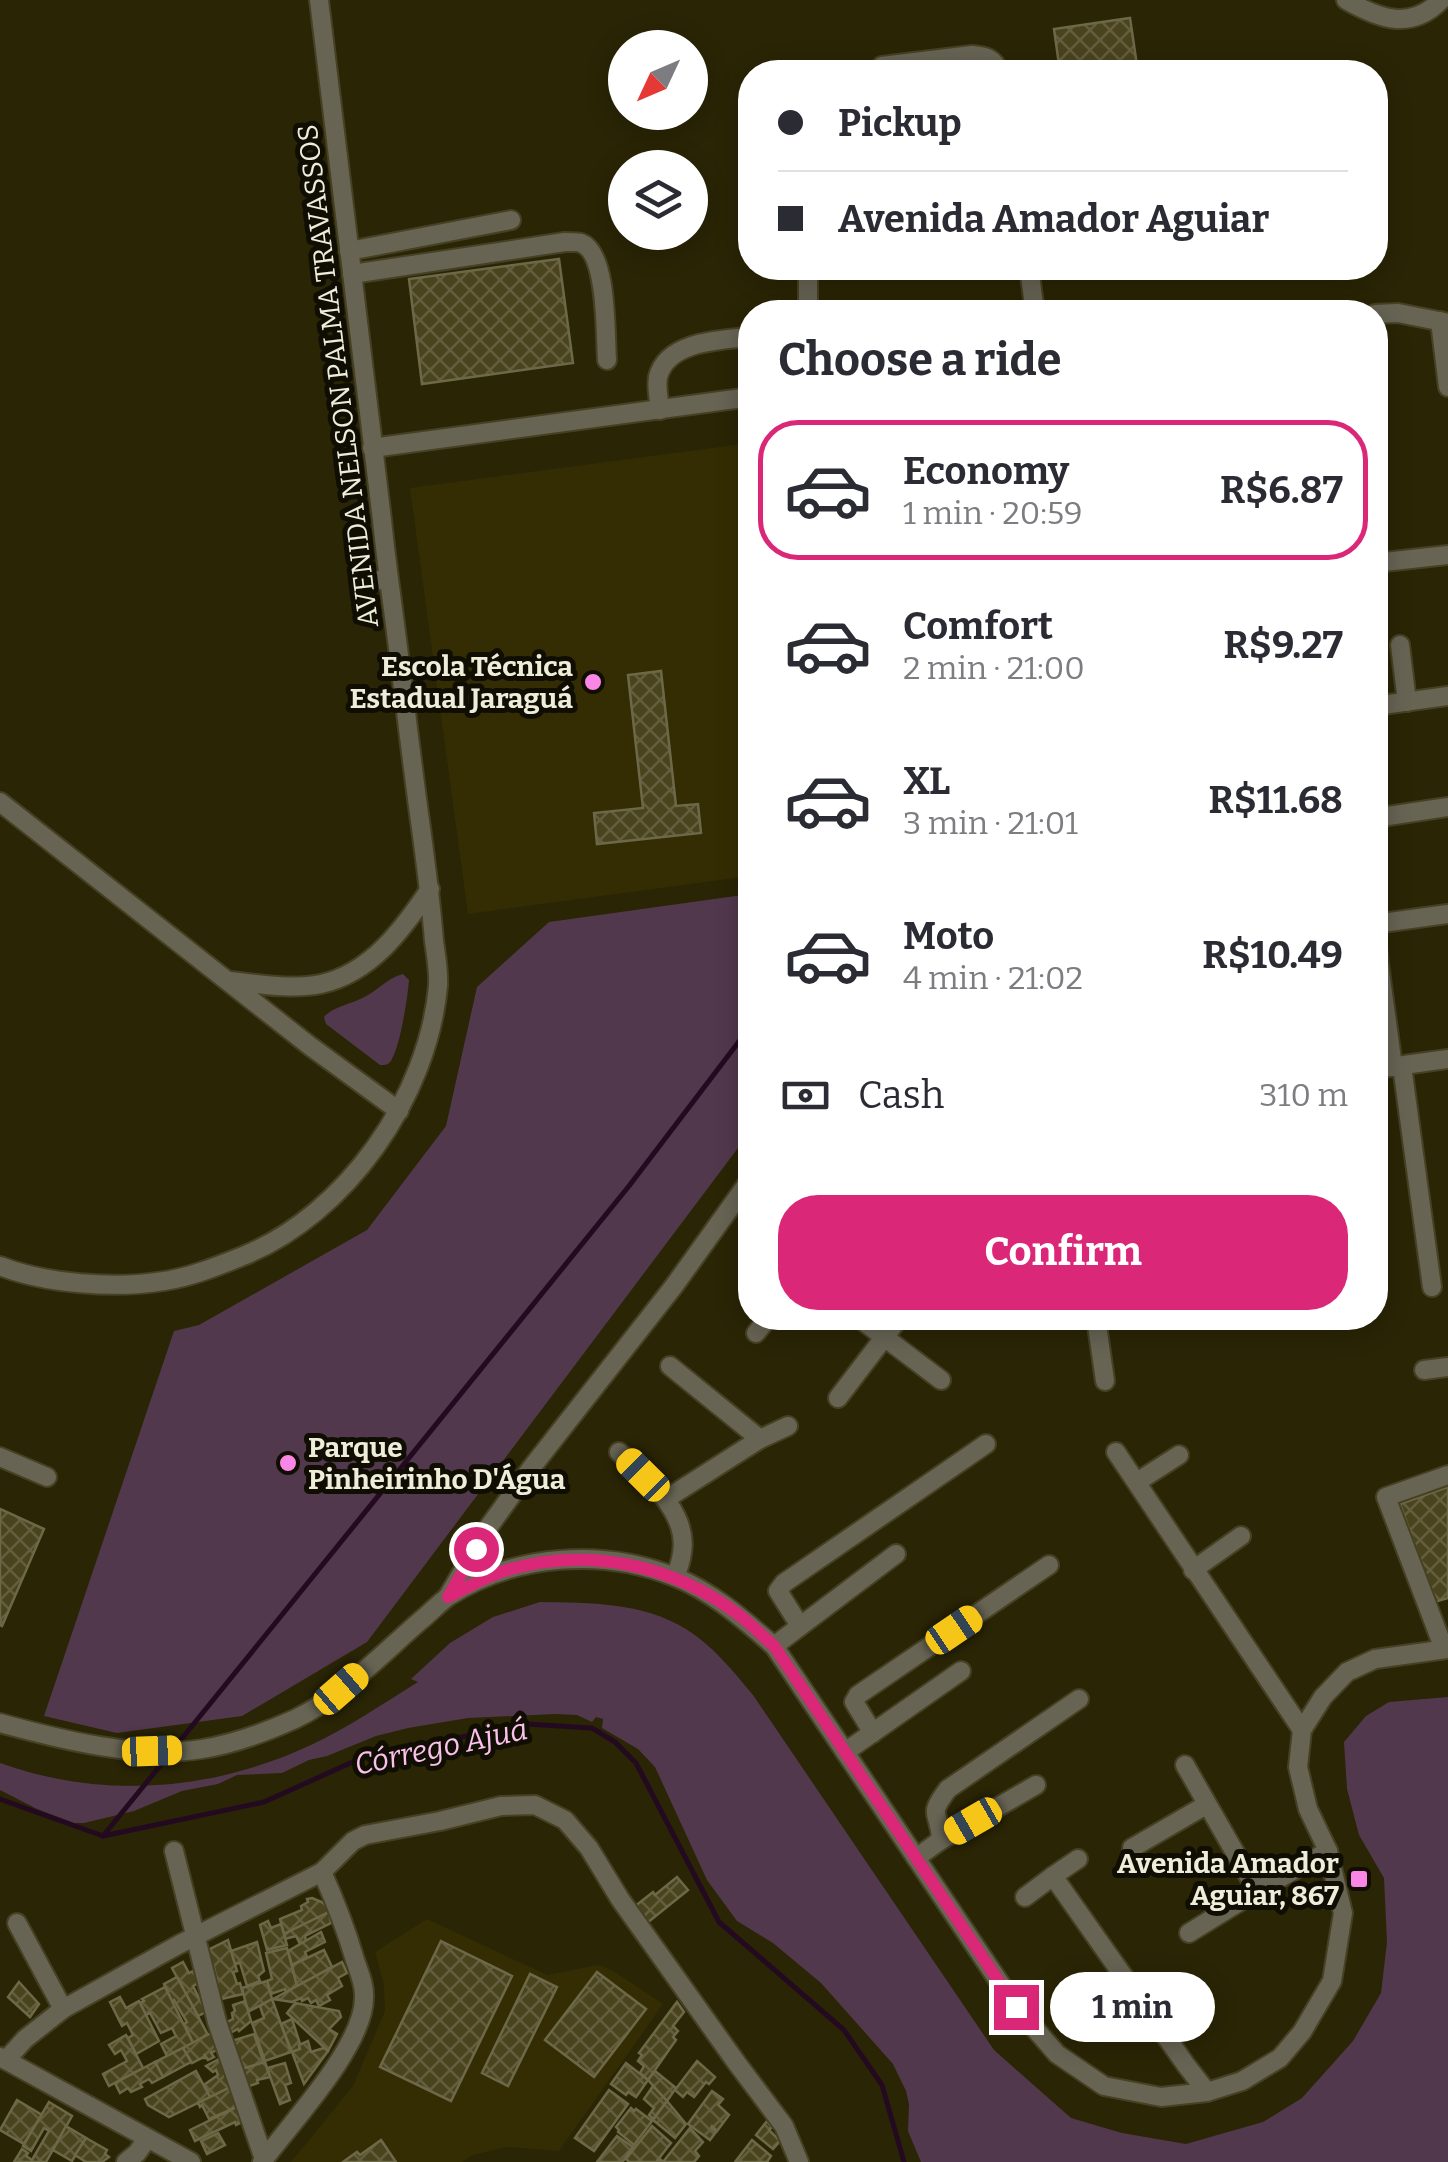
<!DOCTYPE html>
<html lang="en">
<head>
<meta charset="utf-8">
<style>
	body { margin:0; font-family:Bitter,serif; background:#f2f2f3; color:#2b2b33; height:100vh; display:flex; flex-direction:column; font-size:38px; white-space:nowrap }
	* { box-sizing:border-box; margin:0 }
	p { font-size:32px; color:#7c7c81 }
	.icon { flex:none; width:55px; height:55px; fill:none; stroke:currentColor; stroke-width:2; stroke-linecap:round; stroke-linejoin:round }
	.map { position:relative; flex:1; overflow:hidden }
	.side { position:absolute; left:738px; top:300px; width:650px; height:1030px; display:flex; flex-direction:column; background:#fff; border-radius:40px; box-shadow:0 5px 25px #0003 }
	.side>* { flex:none }
	.hud { position:absolute; left:738px; top:60px; width:650px; height:220px; border-radius:40px; box-shadow:0 5px 25px #0003; display:grid; align-content:center; height:220px; padding:0 40px; background:#fff }
	.needle { width:65px; rotate:226deg }
	.fabs { position:absolute; left:608px; top:30px; display:grid; gap:20px }
	.fabs a { display:grid; place-items:center; width:100px; height:100px; border-radius:50%; background:#fff; box-shadow:0 5px 25px #0003; font-size:50px }
	.end { position:absolute; width:45px; height:45px; margin:-22px; border:12px solid #db2777; background:#fff; box-shadow:0 0 0 5px #fff }
	.from { border-radius:50% }
	.bubble { position:absolute; height:70px; border-radius:35px; background:#fff; box-shadow:0 5px 25px #0003; font-size:32px; font-weight:700; line-height:70px; text-align:center }
	.car { position:absolute; width:30px; height:60px; margin:-30px -15px; border-radius:12px; box-shadow:0 0 8px 2px #0007; background:linear-gradient(#f5c518 24%,#345 0 40%,#f5c518 0 76%,#345 0 86%,#f5c518 0) }
	.hud b { display:flex; align-items:center; gap:35px; height:95px; font-size:38px }
	.hud b+b { border-top:2px solid #e1e1e2 }
	.hud i { width:25px; height:25px; background:#2b2b33 }
	ul { padding:0; list-style:none }
	li { display:flex; align-items:center; gap:30px; height:140px; margin:0 20px 15px; padding:0 20px; border:5px solid transparent; border-radius:40px }
	li div { flex:1 }
	li b { display:block; font-size:38px }
	li em { font-style:normal; font-weight:700 }
	li.current { border-color:#db2777 }
	li>.icon { width:90px; height:90px; stroke-width:1.5 }
	h2 { padding:0 40px; font-size:45px; line-height:120px }
	.pay { display:flex; align-items:center; gap:25px; height:110px; padding:0 40px; font-size:38px }
	.pay p { margin-inline-start:auto }
	.button { display:flex; gap:20px; margin-top:auto; padding:20px 40px }
	.button a { flex:1; height:115px; border-radius:40px; background:#db2777; color:#fff; font-size:40px; font-weight:700; line-height:115px; text-align:center }
	.map>svg:first-child { display:block }
	.built { fill:#342d03 }
	.green { fill:#52384d }
	.lines { fill:none; stroke-linecap:round; stroke-linejoin:round }
	.stream { stroke:#240a20; stroke-width:5 }
	.building { fill:url(#building-cross-hatch); stroke:#6d6847; stroke-width:2.5 }
	.minor-casing { stroke:#464123; stroke-width:22 }
	.minor { stroke:#676454; stroke-width:18 }
	.route { stroke:#db2777; stroke-width:12 }
	.poi-dot { fill:#fa87e6; stroke:#100e03; stroke-width:4 }
	.labels { text-anchor:middle; dominant-baseline:central; stroke-width:10; stroke-linejoin:round; paint-order:stroke }
	.street-label { font-size:28px; fill:#efedda; stroke:#100e03 }
	.poi-label { font-size:28px; font-weight:bold; fill:#efedda; stroke:#100e03; text-anchor:end }
	.water-label { font-size:30px; font-style:italic; fill:#fac1ed; stroke:#100e03 }
</style>
</head>
<body>
<div class="map">
<svg width="1448" height="2162" viewBox="0 0 1448 2162">
	<defs>
		<pattern id="building-cross-hatch" width="8" height="8" patternUnits="userSpaceOnUse" patternTransform="scale(2.5)"><rect width="8" height="8" fill="#49431e"/><path d="M0 0l8 8M0 8l8-8" fill="none" stroke="#645e3e"/></pattern>
	</defs>
	<rect width="100%" height="100%" fill="#2a2505"/>
	<g class="built">
		<path d="M750,443V876L468,914L410,488Z"/>
		<path d="M427,1919L547,1975L598,1965L612,1970L663,2004L559,2151L507,2147L473,2155L462,2162H291L353,2086L385,2011L384,1985L375,1952Z"/>
	</g>
	<g class="green">
		<path d="M750,894V1132L367,1642L242,1716L117,1733L44,1716L174,1331L199,1325L367,1230L446,1126L477,987L549,922Z"/>
		<path d="M403,974L409,980C408,995 399,1057 388,1064C386,1065 383,1065 380,1065L326,1024L324,1017C335,1005 354,1004 368,995C380,988 390,977 403,974Z"/>
		<path d="M540,1602C590,1603 642,1602 686,1629C712,1645 733,1671 753,1695L994,2050L1071,2118L1122,2133L1186,2144L1263,2122L1302,2098L1353,2041L1381,1993L1387,1942L1384,1878L1359,1835L1347,1789L1344,1742L1366,1716L1389,1702L1448,1697V2162H921L908,2131L909,2104L906,2091L893,2064L821,1983L773,1943L737,1921L707,1880L655,1767L638,1749L602,1728L603,1719L596,1717L592,1722L577,1715L555,1714L468,1718L408,1728L376,1736L327,1756L309,1760L282,1773L237,1775L218,1784L182,1791L134,1811L84,1823H74L37,1809L0,1790V1763C103,1800 214,1791 313,1744C349,1727 384,1703 418,1682L411,1679L450,1643L493,1617Z"/>
	</g>
	<g class="lines">
		<g class="stream">
			<path d="M175,1747L629,1186L750,1027"/>
			<path d="M0,1799L103,1836L264,1802L366,1756L526,1724L592,1728L615,1742L636,1763L719,1922L844,2030L882,2085L904,2162"/>
			<path d="M103,1836L168,1756"/>
		</g>
	</g>
	<g class="building">
		<path d="M1130,18L1138,72H1060L1054,29Z"/>
		<path d="M559,259L573,363L422,384L409,279Z"/>
		<path d="M661,671L676,806L698,804L701,833L597,844L594,813L643,808L628,675Z"/>
		<path d="M1448,1487V1598L1435,1602L1400,1504Z"/>
		<path d="M0,1509L44,1529L2,1626L0,1625Z"/>
		<path d="M677,1877L688,1890L647,1923L634,1907L653,1892L655,1895Z"/>
		<path d="M312,1898L324,1903L329,1912L284,1934L280,1919L302,1910L301,1906L308,1902L307,1899Z"/>
		<path d="M329,1912L331,1923L305,1936L306,1941L300,1944L296,1936L285,1939L284,1934Z"/>
		<path d="M268,1921L271,1928L281,1924L287,1945L267,1950L260,1925Z"/>
		<path d="M321,1932L325,1942L305,1952L307,1957L292,1965L288,1951Z"/>
		<path d="M228,1940L237,1971L233,1972L237,1984L240,1983L243,1994L217,2000L214,1990L218,1988L216,1976L214,1967L208,1969L204,1952Z"/>
		<path d="M441,1941L512,1976L451,2101L380,2067Z"/>
		<path d="M257,1942L264,1971L258,1976L260,1981L247,1986L240,1963L235,1964L231,1951Z"/>
		<path d="M287,1948L297,1986L286,1992L285,1989L271,1994L267,1981L272,1979L266,1953Z"/>
		<path d="M324,1950L332,1967L297,1986L292,1965Z"/>
		<path d="M183,1962L189,1973L195,1970L199,1983L193,1986L206,2012L198,2016L172,1968Z"/>
		<path d="M342,1962L347,1973L338,1978L342,1986L327,1995L330,2000L319,2006L316,2000L311,2003L308,1998L302,2001L301,1998L292,2002L273,1999Z"/>
		<path d="M597,1972L646,2009L594,2077L545,2040Z"/>
		<path d="M530,1974L557,1987L508,2086L482,2073Z"/>
		<path d="M177,1977L208,2035L193,2043L184,2024L187,2022L174,2000L172,2002L164,1984Z"/>
		<path d="M267,1981L272,1999L248,2012L242,1988Z"/>
		<path d="M19,1982L39,2004L30,2017L8,1997Z"/>
		<path d="M165,1987L193,2043L167,2056L161,2044L176,2036L172,2028L161,2033L150,2013L146,2015L140,2003L144,2001L142,1999Z"/>
		<path d="M120,1997L126,2008L139,2001L159,2041L136,2054L128,2038L133,2035L127,2023L122,2026L110,2002Z"/>
		<path d="M272,1999L291,2052L265,2061L252,2023L264,2018L260,2006Z"/>
		<path d="M245,2001L251,2021L239,2031L238,2029L226,2035L223,2024L233,2019L232,2013L235,2011L233,2005Z"/>
		<path d="M677,2002L684,2012L673,2026L678,2031L673,2037L676,2040L648,2080L640,2073L644,2066L638,2061L642,2055L639,2053Z"/>
		<path d="M295,2003L339,2011L341,2017L329,2029L337,2034L328,2051L287,2013Z"/>
		<path d="M292,2019L300,2044L299,2045L300,2049L292,2052L281,2024Z"/>
		<path d="M213,2032L219,2049L211,2053L214,2057L208,2060L204,2054L205,2058H202L192,2063L183,2048Z"/>
		<path d="M254,2034L264,2063L238,2070L228,2042Z"/>
		<path d="M126,2035L143,2068L109,2086L103,2074L127,2061L121,2050L115,2054L109,2045Z"/>
		<path d="M308,2041L311,2052L324,2048L328,2051L304,2084L292,2052L300,2049L299,2045Z"/>
		<path d="M183,2048L191,2062L163,2077L155,2062Z"/>
		<path d="M221,2058L231,2087L210,2097L204,2085L218,2075L216,2070L213,2072L206,2066Z"/>
		<path d="M697,2061L715,2077L709,2084L706,2082L694,2097L687,2092L683,2097L675,2090Z"/>
		<path d="M155,2062L163,2077L152,2083L149,2079L140,2084L142,2087L131,2092L128,2088L120,2093L115,2083Z"/>
		<path d="M265,2062L270,2077L257,2080L258,2083L244,2088L238,2070Z"/>
		<path d="M285,2063L291,2083L285,2085L290,2100L280,2104L267,2068Z"/>
		<path d="M626,2063L648,2080L636,2097L628,2092L626,2095L611,2084Z"/>
		<path d="M196,2071L210,2097L169,2117L148,2105L145,2099Z"/>
		<path d="M655,2071L676,2088L667,2101L648,2080Z"/>
		<path d="M653,2086L667,2101L653,2119L649,2115L654,2108L644,2099Z"/>
		<path d="M231,2087L237,2107L209,2119L202,2105L200,2107L198,2103Z"/>
		<path d="M609,2090L628,2104L594,2151L575,2138Z"/>
		<path d="M712,2091L723,2099L718,2105L729,2115L717,2131L712,2126L711,2128L716,2132L710,2140L688,2124Z"/>
		<path d="M17,2100L42,2115L24,2144L0,2130Z"/>
		<path d="M667,2101L686,2124L675,2138L653,2120Z"/>
		<path d="M49,2102L72,2116L46,2162H14L22,2149L28,2153L26,2156L32,2160L49,2131L44,2128L31,2151L23,2146Z"/>
		<path d="M237,2107L242,2122L236,2125L235,2122L195,2141L190,2130Z"/>
		<path d="M631,2108L634,2111L636,2109L652,2121L634,2145L618,2132L619,2130L616,2127Z"/>
		<path d="M767,2121L772,2127L769,2130L780,2141L773,2149L756,2135Z"/>
		<path d="M66,2126L86,2138L72,2161L53,2150Z"/>
		<path d="M652,2126L671,2143L656,2162H629L626,2159Z"/>
		<path d="M690,2128L703,2142L695,2151L699,2156L694,2162H658L660,2159L663,2162Z"/>
		<path d="M218,2133L225,2145L207,2154L201,2141Z"/>
		<path d="M617,2136L633,2147L624,2160L622,2162H597Z"/>
		<path d="M86,2138L107,2150L105,2154L109,2157L102,2162H86L75,2155Z"/>
		<path d="M381,2140L396,2162H343L357,2152L360,2155Z"/>
		<path d="M752,2140L771,2156L767,2162H735Z"/>
	</g>
	<g class="lines">
		<g class="minor-casing">
			<g id="minor">
				<path d="M1346,0C1379,19 1411,31 1441,0"/>
				<path d="M882,66L972,55C986,56 994,58 999,72"/>
				<path d="M349,251L511,220"/>
				<path d="M808,268V312"/>
				<path d="M1029,268L1035,312"/>
				<path d="M352,274L565,242C567,242 579,242 581,243C608,253 605,334 607,360"/>
				<path d="M1375,314L1398,313L1448,323"/>
				<path d="M1440,321L1448,387"/>
				<path d="M660,410C659,399 656,388 658,377C667,341 720,340 750,337"/>
				<path d="M372,448L750,397"/>
				<path d="M1375,563L1448,555"/>
				<path d="M366,582L387,579"/>
				<path d="M1400,645L1407,702"/>
				<path d="M1375,706L1448,696"/>
				<path d="M0,802L310,1046L399,1111"/>
				<path d="M1375,818L1448,807"/>
				<path d="M1375,924L1448,914"/>
				<path d="M1375,934L1393,1067"/>
				<path d="M229,981C259,984 291,990 321,984C371,973 403,929 430,889"/>
				<path d="M1402,1066L1432,1287"/>
				<path d="M1375,1069L1448,1059"/>
				<path d="M0,1266C46,1284 115,1289 164,1281C191,1277 218,1266 243,1256C347,1214 428,1096 438,986C439,971 436,955 434,941C431,903 426,865 421,828C412,765 405,702 397,640C392,600 386,560 382,520L319,0"/>
				<path d="M859,1318L941,1380"/>
				<path d="M1096,1318L1105,1381"/>
				<path d="M756,1333L768,1318"/>
				<path d="M670,1366L760,1439"/>
				<path d="M1424,1370L1448,1367"/>
				<path d="M838,1398L899,1318"/>
				<path d="M619,1452C646,1478 689,1511 682,1553C681,1561 678,1570 675,1577"/>
				<path d="M1116,1452L1302,1730"/>
				<path d="M0,1457L47,1477"/>
				<path d="M1137,1482L1179,1455"/>
				<path d="M666,1499L760,1439L788,1426"/>
				<path d="M1193,1570L1241,1536"/>
				<path d="M448,1596L490,1525L532,1467L674,1286L750,1180"/>
				<path d="M800,1626L778,1591L784,1583L986,1444"/>
				<path d="M774,1646L896,1554"/>
				<path d="M1444,1649L1386,1497L1448,1475"/>
				<path d="M0,1723C62,1740 138,1759 202,1749C234,1744 266,1732 295,1719C340,1698 383,1653 420,1621C430,1613 439,1603 449,1596C516,1554 602,1548 675,1577C713,1592 744,1620 774,1646L1016,2007L1057,2054L1104,2086L1161,2097L1207,2092L1242,2081L1280,2058L1302,2032L1332,1981L1343,1913L1328,1851L1308,1809L1298,1767L1302,1730L1323,1697L1347,1672L1375,1659L1448,1649"/>
				<path d="M873,1733L854,1702L858,1695L1049,1565"/>
				<path d="M845,1752L961,1671"/>
				<path d="M1185,1765L1257,1891"/>
				<path d="M941,1840L1036,1785"/>
				<path d="M1132,1848L1206,1805"/>
				<path d="M174,1851L217,2022L264,2159"/>
				<path d="M916,1858L941,1840C940,1810 926,1818 948,1789L1079,1699"/>
				<path d="M1053,1876L1078,1859"/>
				<path d="M1025,1897L1053,1876L1186,2065L1207,2092"/>
				<path d="M17,1923L63,2009"/>
				<path d="M1189,1933L1257,1891L1328,1851"/>
				<path d="M0,2057L191,2162"/>
				<path d="M6,2060L25,2039L63,2009L178,1945L322,1872L353,1841L365,1835L440,1821L501,1806L535,1805L565,1820L589,1848L620,1899L736,2062L784,2126L799,2162"/>
				<path d="M126,2162L137,2153L147,2139"/>
				<path d="M262,2162C290,2124 364,2046 364,1998C365,1985 359,1972 355,1960C346,1929 335,1901 322,1872"/>
			</g>
		</g>
		<use href="#minor" class="minor"/>
	</g>
	<g class="lines">
		<path class="route" d="M476,1549L448,1597C466,1588 485,1577 504,1571C586,1546 672,1564 739,1615C751,1624 762,1636 774,1646L1016,2007"/>
	</g>
	<g class="poi-dot">
		<circle cx="593" cy="682" r="10"/>
		<circle cx="288" cy="1463" r="10"/>
		<rect x="1349" y="1869" width="20" height="20" rx="5"/>
	</g>
	<g class="labels">
		<g class="street-label">
			<text transform="translate(338 376) rotate(-97)">AVENIDA NELSON PALMA TRAVASSOS</text>
		</g>
		<g class="poi-label">
			<text x="573" y="666">Escola Técnica<tspan x="573" dy="32">Estadual Jaraguá</tspan></text>
			<text x="308" y="1447" text-anchor="start">Parque<tspan x="308" dy="32">Pinheirinho D'Água</tspan></text>
			<text x="1339" y="1863">Avenida Amador<tspan x="1339" dy="32">Aguiar, 867</tspan></text>
		</g>
		<g class="water-label">
			<text transform="translate(441 1747) rotate(-12)">Córrego Ajuá</text>
		</g>
	</g>
</svg>
<div class="fabs">
<a><svg class="needle" viewBox="-14 -14 28 28"><path d="M0-13l5 13h-10z" fill="#e53935"/><path d="M0 13l5-13h-10z" fill="#7c7c81"/></svg></a>
<a><svg class="icon" aria-label="layers" viewBox="0 0 24 24"><path d="M12 4l9 5-9 5-9-5zM3 14l9 5 9-5"/></svg></a>
</div>
<i class="end from" style="left:476px;top:1549px"></i>
<i class="end" style="left:1016px;top:2007px"></i>
<div class="bubble" style="left:1050px;top:1972px;width:165px">1 min</div>
<i class="car" style="left:643px;top:1475px;rotate:315deg"></i>
<i class="car" style="left:954px;top:1630px;rotate:56deg"></i>
<i class="car" style="left:341px;top:1689px;rotate:49deg"></i>
<i class="car" style="left:152px;top:1751px;rotate:88deg"></i>
<i class="car" style="left:973px;top:1821px;rotate:240deg"></i>
<div class="hud">
<b><i class="from"></i>Pickup</b>
<b><i></i>Avenida Amador Aguiar</b>
</div>
<section class="side">
<h2>Choose a ride</h2>
<ul>
<li class="current"><svg class="icon" aria-label="car" viewBox="0 0 24 24"><path d="M5 17H2v-5l4-1 3-4h7l3 4 3 1v5h-3M9 17h6M6 11h13"/><circle cx="7" cy="17" r="2"/><circle cx="17" cy="17" r="2"/></svg><div><b>Economy</b><p>1 min · 20:59</p></div><em>R$6.87</em></li>
<li><svg class="icon" aria-label="car" viewBox="0 0 24 24"><path d="M5 17H2v-5l4-1 3-4h7l3 4 3 1v5h-3M9 17h6M6 11h13"/><circle cx="7" cy="17" r="2"/><circle cx="17" cy="17" r="2"/></svg><div><b>Comfort</b><p>2 min · 21:00</p></div><em>R$9.27</em></li>
<li><svg class="icon" aria-label="car" viewBox="0 0 24 24"><path d="M5 17H2v-5l4-1 3-4h7l3 4 3 1v5h-3M9 17h6M6 11h13"/><circle cx="7" cy="17" r="2"/><circle cx="17" cy="17" r="2"/></svg><div><b>XL</b><p>3 min · 21:01</p></div><em>R$11.68</em></li>
<li><svg class="icon" aria-label="car" viewBox="0 0 24 24"><path d="M5 17H2v-5l4-1 3-4h7l3 4 3 1v5h-3M9 17h6M6 11h13"/><circle cx="7" cy="17" r="2"/><circle cx="17" cy="17" r="2"/></svg><div><b>Moto</b><p>4 min · 21:02</p></div><em>R$10.49</em></li>
</ul>
<div class="pay"><svg class="icon" aria-label="cash" viewBox="0 0 24 24"><path d="M3 7h18v10H3z"/><circle cx="12" cy="12" r="2"/></svg>Cash<p>310 m</p></div>
<div class="button"><a>Confirm</a></div>
</section>
</div>
</body>
</html>
